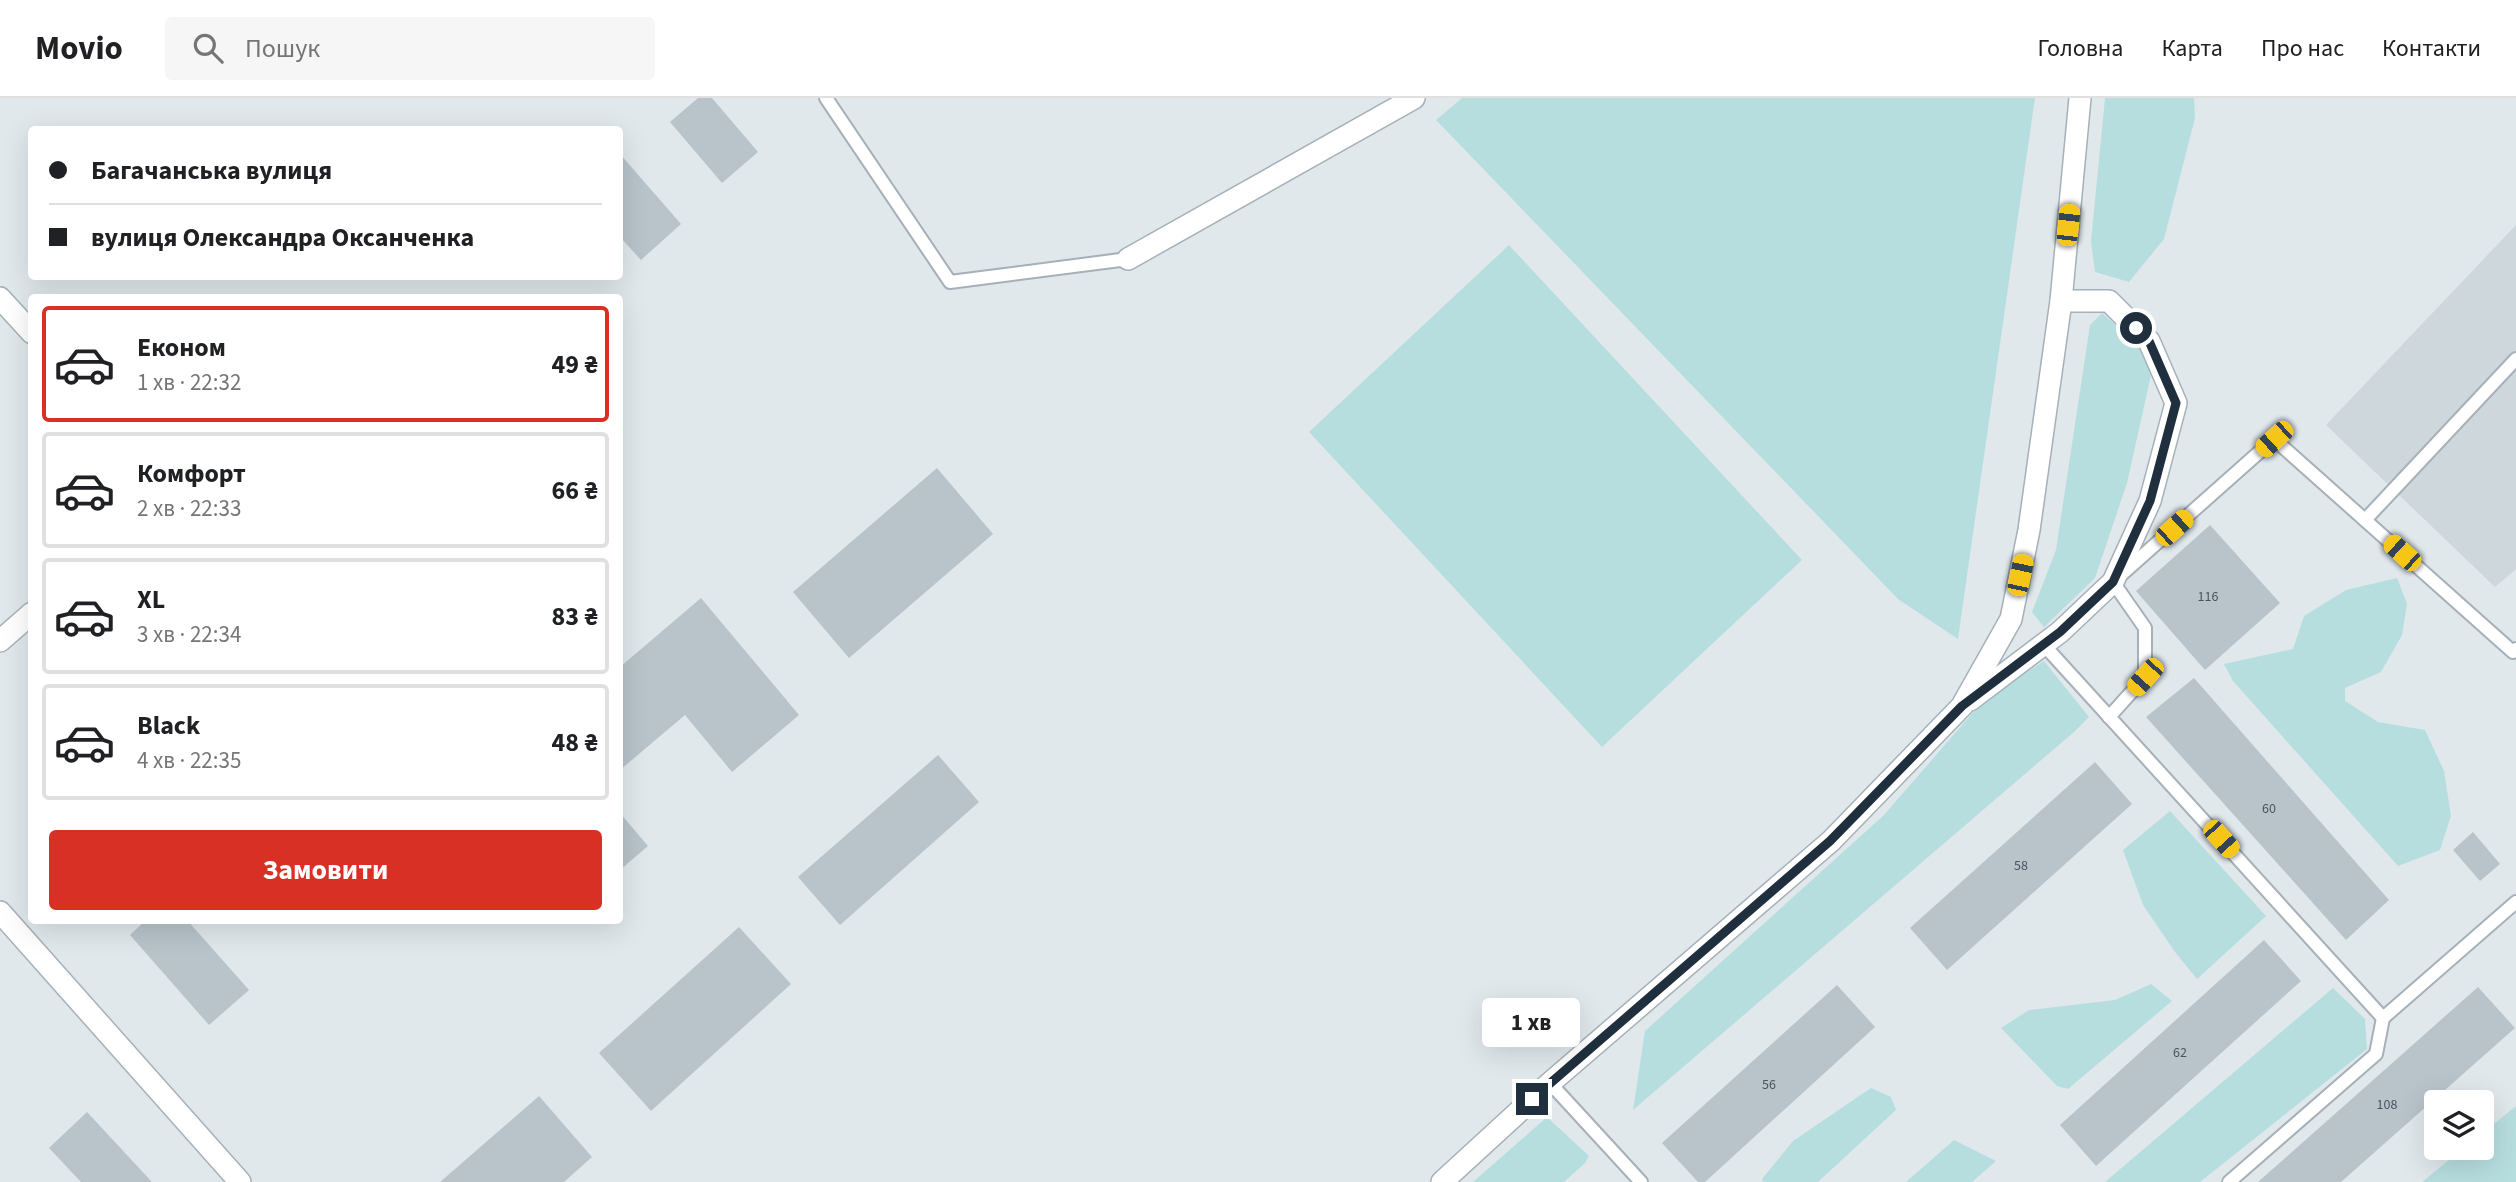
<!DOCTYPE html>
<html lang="uk">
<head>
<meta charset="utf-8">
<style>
	body { margin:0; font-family:"Source Sans 3",sans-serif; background:#f6f6f6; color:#202124; height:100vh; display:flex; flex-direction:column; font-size:26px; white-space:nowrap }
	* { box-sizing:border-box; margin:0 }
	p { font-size:23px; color:#757577 }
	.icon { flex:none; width:38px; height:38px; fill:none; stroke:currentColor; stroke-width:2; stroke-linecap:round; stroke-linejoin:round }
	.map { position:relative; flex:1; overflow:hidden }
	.drawer { position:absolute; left:28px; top:196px; width:595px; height:630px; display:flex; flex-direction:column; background:#fff; border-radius:7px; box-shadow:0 7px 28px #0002 }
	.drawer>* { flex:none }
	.top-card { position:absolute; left:28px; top:28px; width:595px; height:154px; border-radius:7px; box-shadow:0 7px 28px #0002; display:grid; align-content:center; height:154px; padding:0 21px; background:#fff }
	.tools { position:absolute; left:2424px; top:992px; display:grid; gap:14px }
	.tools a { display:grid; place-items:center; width:70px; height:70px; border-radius:7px; background:#fff; box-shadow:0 7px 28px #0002; font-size:35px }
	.end { position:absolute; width:32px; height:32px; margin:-16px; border:9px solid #202f3d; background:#fff; box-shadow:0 0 0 4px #fff }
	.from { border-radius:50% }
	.bubble { position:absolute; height:49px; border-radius:7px; background:#fff; box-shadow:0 7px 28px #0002; font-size:23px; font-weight:700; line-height:49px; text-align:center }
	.car { position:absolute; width:21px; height:42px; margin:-21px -10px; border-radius:9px; box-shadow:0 0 5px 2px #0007; background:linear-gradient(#f5c518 24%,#345 0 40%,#f5c518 0 76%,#345 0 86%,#f5c518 0) }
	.top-card b { display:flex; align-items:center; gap:24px; height:66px; font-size:26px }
	.top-card b+b { border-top:2px solid #e0e0e0 }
	.top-card i { width:18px; height:18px; background:#202124 }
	ul { padding:12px 0 0; list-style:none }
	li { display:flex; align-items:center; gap:21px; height:116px; margin:0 14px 10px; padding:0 7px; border:4px solid #e0e0e0; border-radius:7px }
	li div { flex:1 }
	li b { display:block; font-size:26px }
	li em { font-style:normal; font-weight:700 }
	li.active { border-color:#d93025 }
	li>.icon { width:63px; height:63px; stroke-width:1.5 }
	.action { display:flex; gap:14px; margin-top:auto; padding:14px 21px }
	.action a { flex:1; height:80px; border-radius:7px; background:#d93025; color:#fff; font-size:28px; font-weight:700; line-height:80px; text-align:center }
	header { display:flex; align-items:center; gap:42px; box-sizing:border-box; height:98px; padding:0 35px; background:#fff; border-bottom:2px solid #e0e0e0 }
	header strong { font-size:33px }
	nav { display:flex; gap:38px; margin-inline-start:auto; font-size:24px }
	.search { width:490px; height:63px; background:#f6f6f6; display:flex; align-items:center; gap:18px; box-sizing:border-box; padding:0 24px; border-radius:7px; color:#757577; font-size:26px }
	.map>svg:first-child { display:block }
	.built { fill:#ced8dc }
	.green { fill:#b7dedf }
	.building { fill:#b8c4ca }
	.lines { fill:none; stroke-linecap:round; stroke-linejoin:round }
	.lane-casing { stroke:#a6b0b8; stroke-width:16 }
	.street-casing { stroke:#a6b0b8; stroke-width:24 }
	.lane { stroke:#fff; stroke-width:12 }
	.street { stroke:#fff; stroke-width:21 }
	.route { stroke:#202f3d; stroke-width:9 }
	.labels { text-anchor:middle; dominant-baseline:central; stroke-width:6; stroke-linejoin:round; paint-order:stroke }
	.number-label { font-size:14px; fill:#465460 }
</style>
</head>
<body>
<header>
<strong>Movio</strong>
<div class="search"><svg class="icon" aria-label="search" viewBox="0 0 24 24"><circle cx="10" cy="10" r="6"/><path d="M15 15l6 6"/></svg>Пошук</div>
<nav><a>Головна</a><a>Карта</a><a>Про нас</a><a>Контакти</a></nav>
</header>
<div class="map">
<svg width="2516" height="1084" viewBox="0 0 2516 1084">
	<rect width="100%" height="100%" fill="#e0e8ec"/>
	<path class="built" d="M2516,127V471L2495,489L2326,327Z"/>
	<g class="green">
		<path d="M1462,0H2035L1958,541L1898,501L1436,22Z"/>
		<path d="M2105,0H2194L2195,20L2164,141L2129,184L2095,174L2091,143Z"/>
		<path d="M1509,147L1802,462L1602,649L1309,334Z"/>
		<path d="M2102,215L2138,247L2151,277L2127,385L2095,480L2044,529L2032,514L2056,452L2090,227Z"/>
		<path d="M2397,480L2407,506L2402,537L2381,574L2345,590V603L2378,624L2425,632L2444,673L2451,718L2440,752L2398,768L2233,583L2224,566L2293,551L2304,518L2346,492Z"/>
		<path d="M2044,563L2089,619L2074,634L1633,1012L1645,933L1884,717L1982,604Z"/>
		<path d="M2170,713L2266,818L2197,881L2175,854L2143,807L2123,752Z"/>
		<path d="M2151,886L2172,903L2068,991L2057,988L2001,930L2029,912L2115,902Z"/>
		<path d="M2333,890L2365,921L2367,951L2200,1084H2105Z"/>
		<path d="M1871,990L1891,999L1896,1012L1818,1084H1763L1762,1081L1793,1043Z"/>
		<path d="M2516,1008V1084H2422L2464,1050H2482V1036Z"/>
		<path d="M1547,1019L1589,1058L1585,1065L1564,1084H1473Z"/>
		<path d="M1954,1042L1996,1063L1972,1084H1906Z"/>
	</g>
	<g class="building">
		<path d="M698,0H712L758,54L722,85L670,24Z"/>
		<path d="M620,56L681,126L641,162L620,139Z"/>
		<path d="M937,370L993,436L849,560L793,494Z"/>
		<path d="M2210,427L2280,505L2205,572L2136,493Z"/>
		<path d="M701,500L799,617L732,674L685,617L620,672V569Z"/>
		<path d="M2194,580L2389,802L2346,842L2146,619Z"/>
		<path d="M938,657L979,704L840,827L798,779Z"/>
		<path d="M2095,664L2132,706L1947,872L1910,830Z"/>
		<path d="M620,715L648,748L620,772Z"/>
		<path d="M2473,734L2500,766L2480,783L2453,752Z"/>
		<path d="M146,822H187L249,892L209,927L130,837Z"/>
		<path d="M739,829L791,886L651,1013L599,955Z"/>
		<path d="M2264,842L2301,883L2096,1068L2060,1027Z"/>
		<path d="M1837,887L1875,929L1705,1084H1698L1662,1045Z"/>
		<path d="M2478,889L2515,930L2341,1084H2258Z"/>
		<path d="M539,998L592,1059L564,1084H440Z"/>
		<path d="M87,1014L152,1084H81L49,1050Z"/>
	</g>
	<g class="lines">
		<g class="lane-casing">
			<g id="lane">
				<path d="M826,0L950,184L1128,161"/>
				<path d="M2365,422L2516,261"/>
				<path d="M2043,546L2383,920L2516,804"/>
				<path d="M2109,619L2145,579V530L2113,484L2274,341L2513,554L2516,551"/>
				<path d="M1550,985L1641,1084"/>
				<path d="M2229,1084L2376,956L2383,920"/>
			</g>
		</g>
		<g class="street-casing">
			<g id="street">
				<path d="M1128,161L1414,0"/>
				<path d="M0,200L32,235"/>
				<path d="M0,543L32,515"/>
				<path d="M1970,602L2060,534L2113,484L2150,403L2176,305L2149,243L2109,203H2061"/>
				<path d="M0,814L240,1084"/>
				<path d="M1442,1084L1550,985L1831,743L1962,608L2011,521L2029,432L2061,203L2080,0"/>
			</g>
		</g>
		<use href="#lane" class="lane"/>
		<use href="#street" class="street"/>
	</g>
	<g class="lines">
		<path class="route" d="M1532,1001L1830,743L1962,608L2060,534L2113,484L2150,403L2176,305L2149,243L2136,230"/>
	</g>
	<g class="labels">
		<g class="number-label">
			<text x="2208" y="499">116</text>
			<text x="2269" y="711">60</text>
			<text x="2021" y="768">58</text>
			<text x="2180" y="955">62</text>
			<text x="1769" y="987">56</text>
			<text x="2387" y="1007">108</text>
		</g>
	</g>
</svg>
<div class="tools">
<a><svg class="icon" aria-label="layers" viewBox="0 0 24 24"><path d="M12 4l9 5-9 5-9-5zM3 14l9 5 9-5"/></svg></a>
</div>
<i class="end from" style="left:2136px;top:230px"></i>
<i class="end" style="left:1532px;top:1001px"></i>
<div class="bubble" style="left:1482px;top:900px;width:98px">1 хв</div>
<i class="car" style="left:2068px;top:127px;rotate:6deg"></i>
<i class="car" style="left:2274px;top:341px;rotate:228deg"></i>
<i class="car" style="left:2174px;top:430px;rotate:48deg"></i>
<i class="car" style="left:2402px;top:455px;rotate:312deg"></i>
<i class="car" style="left:2020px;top:477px;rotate:12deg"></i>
<i class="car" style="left:2145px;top:579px;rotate:222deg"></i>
<i class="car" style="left:2221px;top:741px;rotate:138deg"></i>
<div class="top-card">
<b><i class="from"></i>Багачанська вулиця</b>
<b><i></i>вулиця Олександра Оксанченка</b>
</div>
<section class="drawer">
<ul>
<li class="active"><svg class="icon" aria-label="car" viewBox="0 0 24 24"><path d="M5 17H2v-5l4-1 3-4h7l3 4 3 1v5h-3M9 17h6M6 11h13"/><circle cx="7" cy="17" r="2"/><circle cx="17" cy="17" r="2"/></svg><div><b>Економ</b><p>1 хв · 22:32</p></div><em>49 ₴</em></li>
<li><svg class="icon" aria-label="car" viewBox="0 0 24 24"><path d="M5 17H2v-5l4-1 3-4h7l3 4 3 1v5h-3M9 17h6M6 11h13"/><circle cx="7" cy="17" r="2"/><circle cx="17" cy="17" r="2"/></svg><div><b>Комфорт</b><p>2 хв · 22:33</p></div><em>66 ₴</em></li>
<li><svg class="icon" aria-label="car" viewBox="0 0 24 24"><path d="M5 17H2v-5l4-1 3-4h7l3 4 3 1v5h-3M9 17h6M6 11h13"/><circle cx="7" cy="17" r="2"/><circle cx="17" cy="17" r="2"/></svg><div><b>XL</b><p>3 хв · 22:34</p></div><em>83 ₴</em></li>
<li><svg class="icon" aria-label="car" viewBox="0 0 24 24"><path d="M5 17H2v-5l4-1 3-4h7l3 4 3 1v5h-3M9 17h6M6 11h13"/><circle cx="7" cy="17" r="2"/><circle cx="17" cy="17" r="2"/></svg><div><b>Black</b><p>4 хв · 22:35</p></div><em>48 ₴</em></li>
</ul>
<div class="action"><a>Замовити</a></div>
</section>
</div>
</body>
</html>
